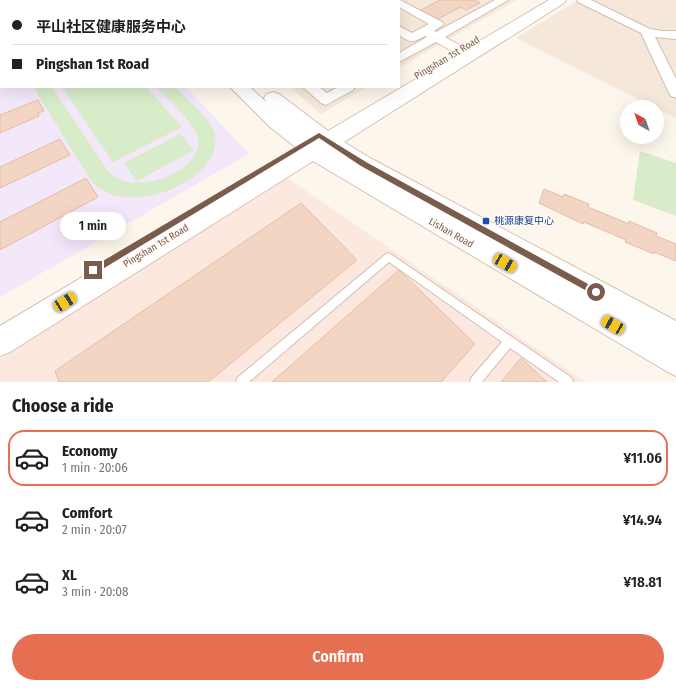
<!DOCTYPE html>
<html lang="en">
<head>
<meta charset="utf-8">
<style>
	body { margin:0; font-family:"Fira Sans Condensed","Noto Sans SC",sans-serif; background:#f6f6f6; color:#222; height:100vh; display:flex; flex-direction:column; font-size:15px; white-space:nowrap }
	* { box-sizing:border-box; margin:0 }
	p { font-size:13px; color:#767676 }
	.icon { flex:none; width:22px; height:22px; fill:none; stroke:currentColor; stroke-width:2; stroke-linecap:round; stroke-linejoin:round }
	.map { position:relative; height:382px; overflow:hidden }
	.sheet { display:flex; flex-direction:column; background:#fff; flex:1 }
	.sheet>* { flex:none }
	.guide { position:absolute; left:0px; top:0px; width:400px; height:88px; box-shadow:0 4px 16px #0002; display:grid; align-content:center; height:88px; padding:0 12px; background:#fff }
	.needle { width:26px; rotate:320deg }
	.tools { position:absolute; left:620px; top:100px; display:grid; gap:8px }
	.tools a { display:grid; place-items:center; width:44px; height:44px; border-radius:50%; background:#fff; box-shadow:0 4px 16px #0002; font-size:20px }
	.end { position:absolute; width:18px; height:18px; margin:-9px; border:5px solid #7a5c4d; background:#fff; box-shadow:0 0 0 2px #fff }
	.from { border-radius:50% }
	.bubble { position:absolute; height:28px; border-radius:14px; background:#fff; box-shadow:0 4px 16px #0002; font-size:13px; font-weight:600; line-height:28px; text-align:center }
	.car { position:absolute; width:12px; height:24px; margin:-12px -6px; border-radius:5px; box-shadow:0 0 3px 1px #0007; background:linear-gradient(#f5c518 24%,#345 0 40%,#f5c518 0 76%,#345 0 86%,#f5c518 0) }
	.guide b { display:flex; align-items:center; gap:14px; height:38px; font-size:15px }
	.guide b+b { border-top:1px solid #e0e0e0 }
	.guide i { width:10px; height:10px; background:#222 }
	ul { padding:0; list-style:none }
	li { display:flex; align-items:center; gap:12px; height:56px; margin:0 8px 6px; padding:0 4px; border:2px solid transparent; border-radius:16px }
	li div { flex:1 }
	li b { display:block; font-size:15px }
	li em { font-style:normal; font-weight:600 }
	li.active { border-color:#e76f51 }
	li>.icon { width:36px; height:36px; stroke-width:1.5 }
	h2 { padding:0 12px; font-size:18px; line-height:48px }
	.cta { display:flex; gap:8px; margin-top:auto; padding:8px 12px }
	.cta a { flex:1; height:46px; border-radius:24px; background:#e76f51; color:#fff; font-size:16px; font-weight:600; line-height:46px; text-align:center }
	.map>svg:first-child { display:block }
	.residential { fill:#f5e8da }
	.commercial { fill:#fde8e0 }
	.education { fill:#f3e8fa }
	.green { fill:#d8ecc9 }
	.building { fill:#f3d5c3; stroke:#e6bba3 }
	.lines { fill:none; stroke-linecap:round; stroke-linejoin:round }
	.lane-casing { stroke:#d1beb0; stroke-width:2 }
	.street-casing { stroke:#d1beb0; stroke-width:2 }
	.secondary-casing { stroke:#d6c0b0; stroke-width:2 }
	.lane { fill:#fff; fill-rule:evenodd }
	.street { fill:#fff; fill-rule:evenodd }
	.secondary { fill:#fff; fill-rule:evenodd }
	.route { fill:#7a5c4d }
	.transit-dot { fill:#1a4fb4; stroke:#fffaf3; stroke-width:1.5 }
	.labels { text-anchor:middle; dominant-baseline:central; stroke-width:3; stroke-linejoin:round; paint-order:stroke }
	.street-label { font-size:10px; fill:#7a5c4d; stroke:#fffaf3 }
	.transit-label { font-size:10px; fill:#164399; stroke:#fffaf3; text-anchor:start }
</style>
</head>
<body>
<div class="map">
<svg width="676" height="382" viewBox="0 0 676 382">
	<rect width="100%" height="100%" fill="#fdf6ec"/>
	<g class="residential">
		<path d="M188,0H516L399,68V1Z"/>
		<path d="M578,0H676V118L516,38Z"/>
		<path d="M290,87H367L321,114Z"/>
	</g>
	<path class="commercial" d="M286,177L585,382H0V359Z"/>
	<path class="education" d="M0,26L1,87H186L249,154L0,297Z"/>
	<g class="green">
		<path d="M35,87H52L108,171C137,202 212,166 196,133C191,121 166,97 156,87H175C185,97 207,116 213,128C233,175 130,224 91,181L37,93Z"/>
		<path d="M62,87H146L182,127L113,162Z"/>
		<path d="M180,134L194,150L137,181L124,163Z"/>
		<path d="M640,151L676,163V216L633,200Z"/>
	</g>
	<g class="building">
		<path d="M273,0H322L323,1H275Z"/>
		<path d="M440,0H475L480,3L466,10L461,7L436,20L419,11Z"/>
		<path d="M38,100L44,111L38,113L39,116L0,133V115Z"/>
		<path d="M60,139L70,155L0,188V167Z"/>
		<path d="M86,178L98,197L0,250V222Z"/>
		<path d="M544,189L563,197L564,194L589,204L588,207L629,224V221L657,233L656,236L676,244V261L654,252V254L625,242L626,240L584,222L583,224L539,203Z"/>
		<path d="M301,203L357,260L208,382H59L55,371Z"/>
		<path d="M399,270L475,344L441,382H272Z"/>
		<path d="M521,358L547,382H501Z"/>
	</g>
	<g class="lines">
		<g class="lane-casing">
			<path id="lane" d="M389,253L572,378L573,382H559L510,348L482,382H470L471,378L502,342L389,262L249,382H236L237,378L386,254Z"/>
		</g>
		<g class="street-casing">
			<g id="street">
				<rect x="198" y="0" width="11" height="1"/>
				<rect x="342" y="0" width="12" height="1"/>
				<path d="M400,0L442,22L444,24L434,31L436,32L495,0H508L445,37L472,52L474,55L472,58H464L436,42L399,62V53L427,37L425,36C412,43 411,43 399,35V26L412,33L429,24L399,7V1H395Z"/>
				<path d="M577,0H591L650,29L662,31H676V39L655,37L676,79V98L671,96L669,93L641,33L578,2Z"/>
				<path d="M303,87H319L327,93L338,87H355L353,90L326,105L321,103Z"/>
			</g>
		</g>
		<g class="secondary-casing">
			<g id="secondary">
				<path d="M138,0H152L153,1H139Z"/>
				<path d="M154,0H168L169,1H155Z"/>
				<path d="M549,0H566L564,3L344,142L370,158L676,321V376L666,371L313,161L10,352L0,356V326L298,149L270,127L230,87H250L266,102L264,98L267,94L273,92L279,94L328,131Z"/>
			</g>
		</g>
		<use href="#lane" class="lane"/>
		<use href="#street" class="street"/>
		<use href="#secondary" class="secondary"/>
	</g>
	<path class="route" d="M319,133L366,162L599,290V295H594L361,166L319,138L96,273H91V268Z"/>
	<rect class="transit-dot" x="482" y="217" width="8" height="8" rx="2"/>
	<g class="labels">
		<g class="street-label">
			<text transform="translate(447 58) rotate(-31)">Pingshan 1st Road</text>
			<text transform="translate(451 233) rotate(30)">Lishan Road</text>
			<text transform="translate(156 246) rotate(-31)">Pingshan 1st Road</text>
		</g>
		<g class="transit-label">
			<text x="494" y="221">桃源康复中心</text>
		</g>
	</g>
</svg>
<div class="tools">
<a><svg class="needle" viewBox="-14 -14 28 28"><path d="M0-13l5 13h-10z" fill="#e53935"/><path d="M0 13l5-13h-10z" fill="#767676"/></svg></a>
</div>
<i class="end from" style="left:596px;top:292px"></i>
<i class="end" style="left:93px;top:270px"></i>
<div class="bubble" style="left:60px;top:212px;width:66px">1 min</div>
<i class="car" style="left:505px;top:263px;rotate:120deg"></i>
<i class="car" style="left:65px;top:302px;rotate:58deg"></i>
<i class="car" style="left:613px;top:325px;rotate:300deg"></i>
<div class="guide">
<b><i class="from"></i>平山社区健康服务中心</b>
<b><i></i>Pingshan 1st Road</b>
</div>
</div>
<section class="sheet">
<h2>Choose a ride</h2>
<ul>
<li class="active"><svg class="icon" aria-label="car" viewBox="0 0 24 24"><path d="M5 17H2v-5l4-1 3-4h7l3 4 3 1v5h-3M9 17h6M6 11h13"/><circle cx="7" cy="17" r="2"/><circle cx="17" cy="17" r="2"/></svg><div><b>Economy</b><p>1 min · 20:06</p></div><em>¥11.06</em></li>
<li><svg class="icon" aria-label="car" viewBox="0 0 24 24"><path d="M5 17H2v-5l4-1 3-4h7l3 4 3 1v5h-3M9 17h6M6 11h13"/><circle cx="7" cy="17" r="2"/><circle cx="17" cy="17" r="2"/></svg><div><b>Comfort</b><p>2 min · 20:07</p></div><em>¥14.94</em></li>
<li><svg class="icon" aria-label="car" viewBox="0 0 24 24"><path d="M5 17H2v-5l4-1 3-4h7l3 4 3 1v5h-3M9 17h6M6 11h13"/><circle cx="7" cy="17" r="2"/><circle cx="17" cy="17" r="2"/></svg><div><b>XL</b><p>3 min · 20:08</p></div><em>¥18.81</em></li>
</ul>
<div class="cta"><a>Confirm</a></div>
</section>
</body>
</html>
